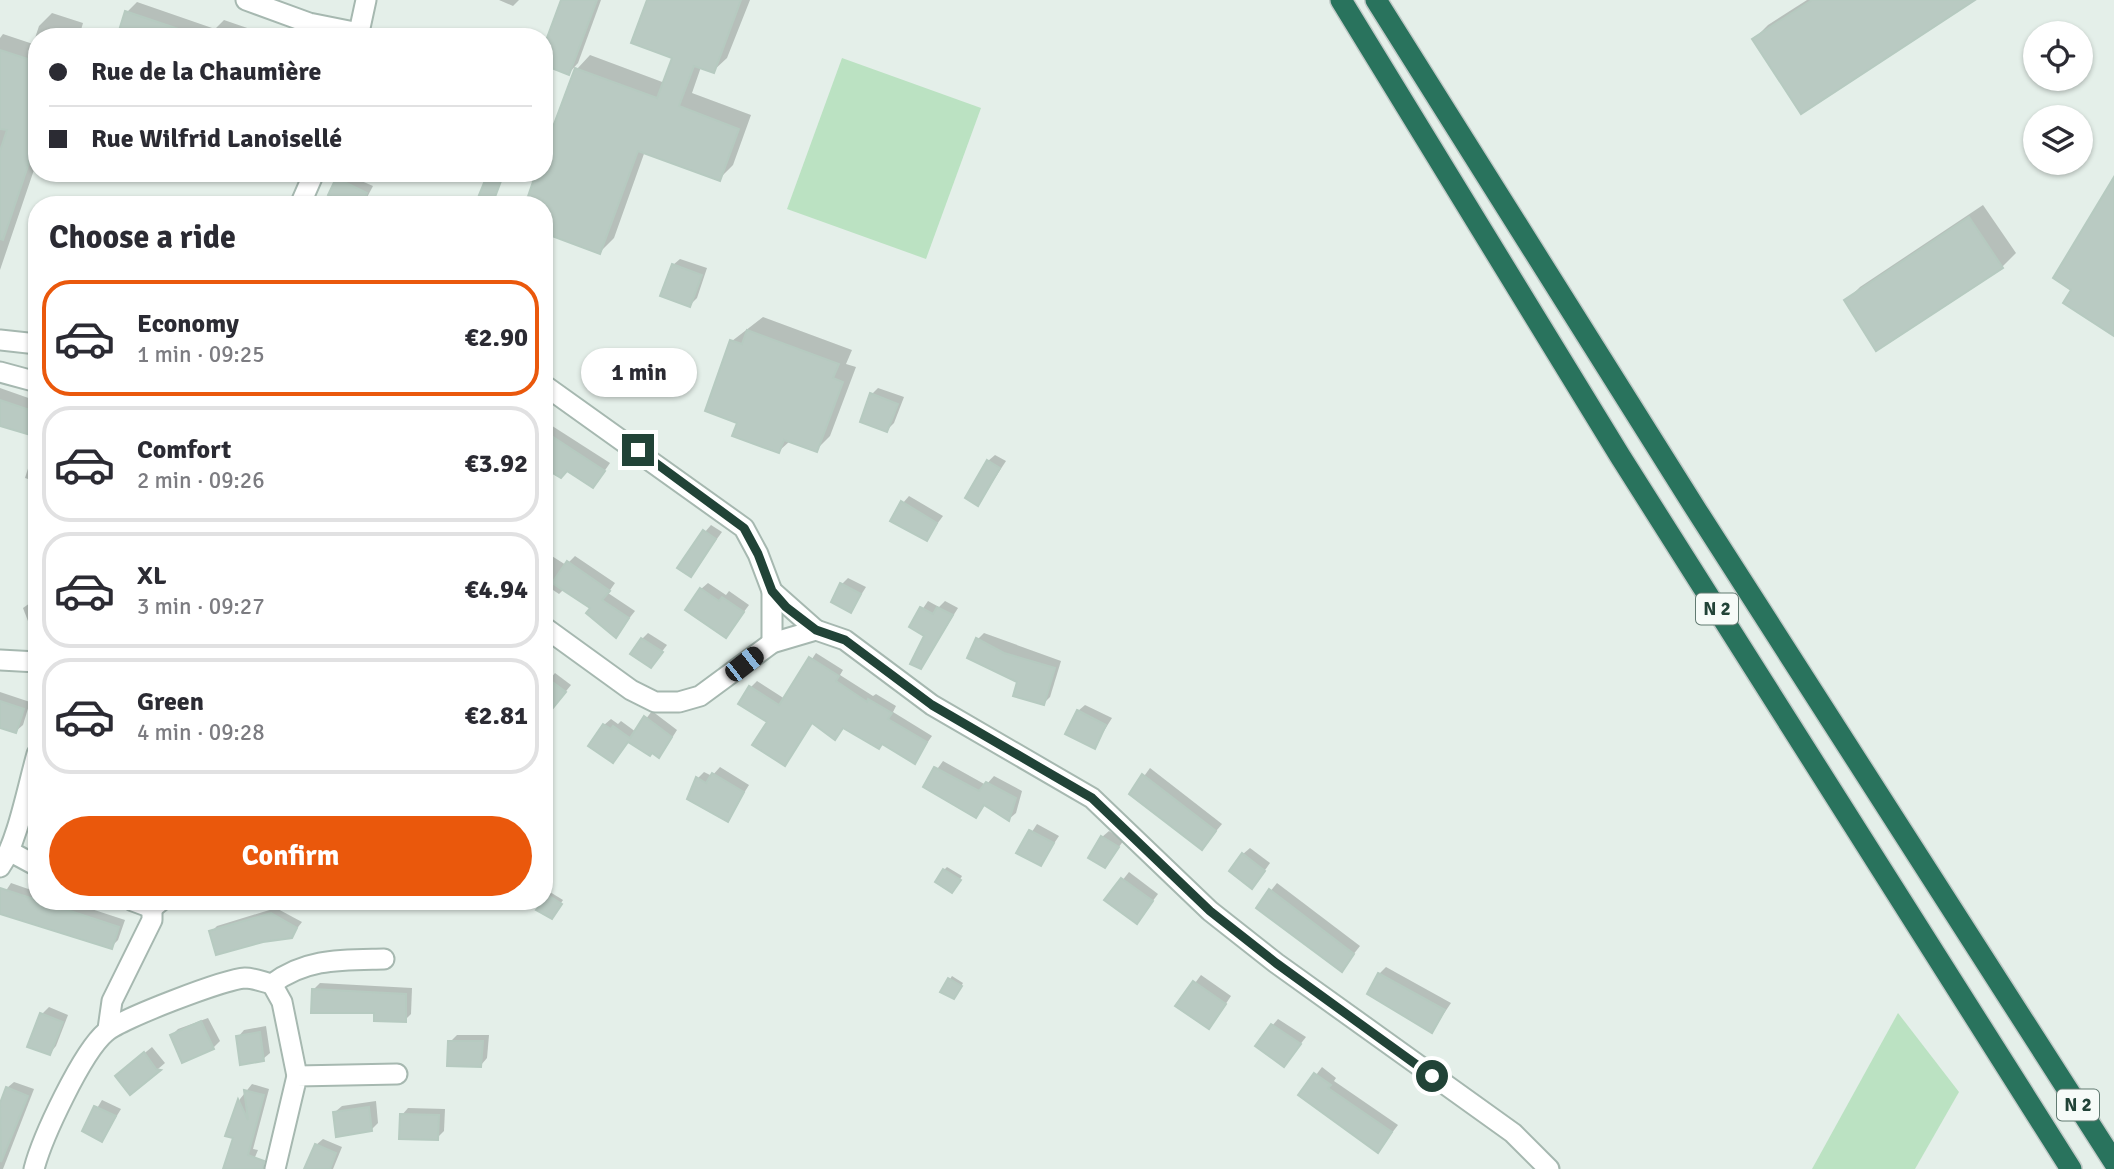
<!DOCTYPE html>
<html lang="en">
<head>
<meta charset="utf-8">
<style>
	body { margin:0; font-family:Signika,sans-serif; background:#f7f7f7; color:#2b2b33; height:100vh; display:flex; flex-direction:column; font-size:26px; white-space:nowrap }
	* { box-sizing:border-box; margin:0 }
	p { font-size:23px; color:#7c7c81 }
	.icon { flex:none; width:38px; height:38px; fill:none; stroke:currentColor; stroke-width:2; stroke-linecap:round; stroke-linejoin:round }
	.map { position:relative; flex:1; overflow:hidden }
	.sheet { position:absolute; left:28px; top:196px; width:525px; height:714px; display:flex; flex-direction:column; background:#fff; border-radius:28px; box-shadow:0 2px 5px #0004 }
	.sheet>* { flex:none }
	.top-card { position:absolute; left:28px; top:28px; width:525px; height:154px; border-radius:28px; box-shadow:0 2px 5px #0004; display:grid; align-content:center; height:154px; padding:0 21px; background:#fff }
	.tools { position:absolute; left:2023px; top:21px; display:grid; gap:14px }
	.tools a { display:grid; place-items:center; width:70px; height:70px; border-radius:50%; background:#fff; box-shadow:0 2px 5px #0004; font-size:35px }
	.end { position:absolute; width:32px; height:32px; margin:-16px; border:9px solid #214337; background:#fff; box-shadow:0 0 0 4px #fff }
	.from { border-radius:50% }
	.bubble { position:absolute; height:49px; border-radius:24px; background:#fff; box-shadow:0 2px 5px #0004; font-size:23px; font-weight:700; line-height:49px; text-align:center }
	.car { position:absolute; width:21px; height:42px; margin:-21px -10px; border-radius:9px; box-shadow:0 0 5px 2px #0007; background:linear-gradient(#222 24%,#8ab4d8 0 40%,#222 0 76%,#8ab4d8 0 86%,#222 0) }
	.top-card b { display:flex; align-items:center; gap:24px; height:66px; font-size:26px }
	.top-card b+b { border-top:2px solid #e1e1e2 }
	.top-card i { width:18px; height:18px; background:#2b2b33 }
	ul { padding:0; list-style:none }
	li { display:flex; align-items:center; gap:21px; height:116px; margin:0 14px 10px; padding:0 7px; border:4px solid #e1e1e2; border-radius:28px }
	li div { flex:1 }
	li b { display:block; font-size:26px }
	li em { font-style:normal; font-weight:700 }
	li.current { border-color:#ea580c }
	li>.icon { width:63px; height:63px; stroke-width:1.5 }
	h2 { padding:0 21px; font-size:32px; line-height:84px }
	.primary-button { display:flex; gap:14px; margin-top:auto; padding:14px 21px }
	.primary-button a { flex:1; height:80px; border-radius:42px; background:#ea580c; color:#fff; font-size:28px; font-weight:700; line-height:80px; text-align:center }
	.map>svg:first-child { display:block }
	.green { fill:#bbe2c2 }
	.shadow { fill:#0003 }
	.building { fill:#b9cac2; stroke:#b6cac0; stroke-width:2 }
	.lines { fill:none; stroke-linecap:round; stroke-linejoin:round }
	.street-casing { stroke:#a6b8b0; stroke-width:23 }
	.highway-casing { stroke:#c1cac7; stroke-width:24 }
	.street { stroke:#fff; stroke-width:19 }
	.highway { stroke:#29735d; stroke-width:21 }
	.route { stroke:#214337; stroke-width:9 }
	.labels { text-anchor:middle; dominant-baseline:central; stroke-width:6; stroke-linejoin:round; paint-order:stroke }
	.shield { fill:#f6fbf8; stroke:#617a71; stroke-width:2 }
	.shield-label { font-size:19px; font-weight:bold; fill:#214337 }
</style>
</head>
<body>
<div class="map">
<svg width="2114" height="1169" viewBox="0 0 2114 1169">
	<rect width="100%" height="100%" fill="#e4efe9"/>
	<g class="green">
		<path d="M842,58L981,108L926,259L787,209Z"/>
		<path d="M1898,1013L1959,1092L1915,1169H1812Z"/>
	</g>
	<g class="shadow">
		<path d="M499,0H519L513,6Z"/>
		<path d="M563,0H601L578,63L569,73Z"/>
		<path d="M649,0H750L727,58L713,71L701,67L692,93L751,115L733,165L719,179L645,151L614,238L600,252L544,173L577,69L590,55L665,83L674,57Z"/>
		<path d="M1807,0H1972L1754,39L1768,25Z"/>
		<path d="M137,2L215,29L224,20L273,37H118L127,12Z"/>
		<path d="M52,13L83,23L79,37H37V161L0,270V38L3,34L33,44L39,26Z"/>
		<path d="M343,173L373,186L363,205H351L337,179Z"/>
		<path d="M1983,205L2016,253L2002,267L1846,301L1860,287Z"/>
		<path d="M680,259L707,268L697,298L690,305L673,265Z"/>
		<path d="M544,271L552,274L544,297Z"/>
		<path d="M763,317L852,350L846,364L856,367L830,436L816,450L790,441L779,451L739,422L732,341Z"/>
		<path d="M0,388L37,401V433L0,424Z"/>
		<path d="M878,388L904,397L894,423L887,430L872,394Z"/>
		<path d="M546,422L610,463L599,479L544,466Z"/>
		<path d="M995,455L1006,461L978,504L988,461Z"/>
		<path d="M37,456V482L25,478L30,462Z"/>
		<path d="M909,496L943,516L926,539L903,503Z"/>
		<path d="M711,525L722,532L691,574L705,532Z"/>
		<path d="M544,551L566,565L575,556L615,583L608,593L635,611L616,635L592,608L564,589L559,594L544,584Z"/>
		<path d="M848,578L866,587L851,611L842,584Z"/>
		<path d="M708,583L726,595L729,591L749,605L726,636L701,589Z"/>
		<path d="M37,598V626L31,629L23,608Z"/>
		<path d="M928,601L939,607L945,601L958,608L921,667L926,635L911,626Z"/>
		<path d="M648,633L667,645L651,666L642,639Z"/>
		<path d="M984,633L1061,661L1050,697L1044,703L978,639Z"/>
		<path d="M816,653L843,670L840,675L873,696L876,694L896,706L893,712L932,736L914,762L882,743L844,727L835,738L813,722L785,764L769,721L751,687L757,681L785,699Z"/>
		<path d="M555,673L571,685L558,701L549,680Z"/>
		<path d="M0,692L30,702L23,725L16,731L0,726Z"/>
		<path d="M1085,705L1112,718L1094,747L1078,711Z"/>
		<path d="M652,711L677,730L665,749L659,756L629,740L613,761L604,725L611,719L618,724L621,721L636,732Z"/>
		<path d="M544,754L551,759L544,769Z"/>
		<path d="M943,761L986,785L994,776L1022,791L1016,813L1009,819L986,804L976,815L925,786Z"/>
		<path d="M720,767L749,785L727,820L698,778L704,772L712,776Z"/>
		<path d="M1150,768L1222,824L1202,848L1131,794Z"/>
		<path d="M1037,824L1059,836L1040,864L1019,852Z"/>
		<path d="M1109,831L1124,840L1105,866L1102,837Z"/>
		<path d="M1250,848L1270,863L1258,880L1243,854Z"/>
		<path d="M947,867L962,876L955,888L944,870Z"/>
		<path d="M1129,872L1158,894L1137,922L1107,900Z"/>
		<path d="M11,883L37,892V901H67L125,920L118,940L111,947L0,912V900Z"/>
		<path d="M1277,883L1360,946L1341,970L1258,907Z"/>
		<path d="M550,892L563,900L554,914L538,909Z"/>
		<path d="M276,908L302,922L291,936L262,940L211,932L217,926Z"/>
		<path d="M1386,967L1451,1003L1432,1031L1379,974Z"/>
		<path d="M1201,975L1231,996L1215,1020L1178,1006Z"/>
		<path d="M952,976L963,983L957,994L942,991Z"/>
		<path d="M320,983L412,988L411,1014L405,1020L376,1012L314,989Z"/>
		<path d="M49,1007L68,1015L56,1046L50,1053L42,1014Z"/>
		<path d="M208,1018L220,1041L213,1048L183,1061L172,1035L178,1029Z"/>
		<path d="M1278,1019L1306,1037L1284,1065L1272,1026Z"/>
		<path d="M266,1026L270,1053L263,1059L238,1037L244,1030Z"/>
		<path d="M457,1035H489L487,1058L481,1065L450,1042Z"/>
		<path d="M152,1047L165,1063L131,1092L124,1070Z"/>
		<path d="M1322,1067L1336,1078L1334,1081L1398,1125L1378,1151L1301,1095Z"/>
		<path d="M14,1082L34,1089L3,1169H0V1107L7,1088Z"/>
		<path d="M252,1084L269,1089L253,1149L258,1150L250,1169H223L236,1137L228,1135L240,1099Z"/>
		<path d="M102,1100L121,1109L102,1140L84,1130Z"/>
		<path d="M376,1101L378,1123L371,1130L335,1112L342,1106Z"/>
		<path d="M408,1108L445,1109L444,1131L437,1138L402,1115Z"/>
		<path d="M323,1139L342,1147L333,1169H306L316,1145Z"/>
	</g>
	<g class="building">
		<path d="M561,0H597L569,75L544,65V46Z"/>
		<path d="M647,0H741L714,73L694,66L679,106L739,129L720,181L638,151L600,254L544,233V205H525L536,173H544V151L575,68L657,98L672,58L631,43Z"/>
		<path d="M1812,0H1975L1801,114L1752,39Z"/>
		<path d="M125,11L193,34L192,37H117Z"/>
		<path d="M0,50L37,62V139L3,240L0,239V151L7,130L0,129Z"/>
		<path d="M488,173H504L492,205H475Z"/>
		<path d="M2114,177V336L2063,303L2071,290L2053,278Z"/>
		<path d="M336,178L367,193L362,205H347L328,195Z"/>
		<path d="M1969,217L2003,268L1876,351L1844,300Z"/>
		<path d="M672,264L702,275L690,307L660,296Z"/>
		<path d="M747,330L839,364L833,378L843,382L817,452L784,440L779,453L732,436L737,423L705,411L730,340L742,344Z"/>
		<path d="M870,393L898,404L887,432L860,422Z"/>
		<path d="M0,400L33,411L37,415V437L0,426Z"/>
		<path d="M544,431L605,471L593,488L567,471L561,478L544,468Z"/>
		<path d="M987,460L1000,468L978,506L965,498Z"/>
		<path d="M901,501L937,523L927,541L890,521Z"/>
		<path d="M703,530L716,539L691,577L677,568Z"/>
		<path d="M567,561L610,591L602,600L629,618L616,638L586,613L590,608L552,583Z"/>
		<path d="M840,583L861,594L851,613L831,602Z"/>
		<path d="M700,588L719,601L722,597L744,612L726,638L685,610Z"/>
		<path d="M920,607L933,614L937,607L953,615L921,669L910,664L924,636L909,627Z"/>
		<path d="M641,638L663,652L651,668L630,654Z"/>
		<path d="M976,638L1004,653L1055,668L1044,705L1013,696L1017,682L967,658Z"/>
		<path d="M809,657L839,676L836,681L867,702L868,699L892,713L888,719L927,742L915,764L882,744L879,749L843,728L835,740L812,723L785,766L752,745L767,722L738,704L749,686L779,705Z"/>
		<path d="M544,676L566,692L544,719Z"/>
		<path d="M0,701L24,709L16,733L0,728Z"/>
		<path d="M1077,710L1106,725L1095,749L1065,734Z"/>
		<path d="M644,716L672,737L659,758L652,753L650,756L628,742L613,763L588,746L603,724L611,729L613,726L630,738Z"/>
		<path d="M934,767L979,791L986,782L1016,798L1009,821L984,805L976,818L923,787Z"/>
		<path d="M712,773L744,792L728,822L687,799L696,777L706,783Z"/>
		<path d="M1142,774L1216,831L1202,850L1129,794Z"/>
		<path d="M1029,830L1054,843L1041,866L1016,853Z"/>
		<path d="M1101,836L1119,847L1105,868L1088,858Z"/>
		<path d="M1242,853L1265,871L1252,889L1229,871Z"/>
		<path d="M943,869L961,880L952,893L935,882Z"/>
		<path d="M1121,878L1153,901L1137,924L1104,900Z"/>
		<path d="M0,888L119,927L112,949L0,914Z"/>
		<path d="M1269,889L1354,954L1342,972L1256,908Z"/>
		<path d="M546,894L562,904L552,919L536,910L544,901Z"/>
		<path d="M271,913L297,928L292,938L263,942L216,955L209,931Z"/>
		<path d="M1378,973L1445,1010L1432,1033L1367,994Z"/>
		<path d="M948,978L962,986L954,999L940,992Z"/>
		<path d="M1193,981L1226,1004L1209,1029L1175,1006Z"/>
		<path d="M312,989L406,994V1022L374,1021V1013H311Z"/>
		<path d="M40,1013L63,1022L50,1055L27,1047Z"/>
		<path d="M201,1021L214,1049L182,1063L170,1035Z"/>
		<path d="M1271,1024L1301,1044L1284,1067L1255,1046Z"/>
		<path d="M260,1032L264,1061L240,1065L236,1036Z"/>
		<path d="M448,1041H483L481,1067L447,1066Z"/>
		<path d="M144,1052L156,1069L161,1070L130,1095L115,1076Z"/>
		<path d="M1314,1073L1331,1085L1328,1088L1392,1132L1378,1153L1298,1095Z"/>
		<path d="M6,1087L28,1096L1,1162L0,1103Z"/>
		<path d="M244,1090L264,1095L248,1155L264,1161L263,1169H223L233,1138L225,1136L238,1099L248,1120Z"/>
		<path d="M94,1106L116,1116L102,1142L82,1131Z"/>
		<path d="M369,1107L372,1131L336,1137L333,1112Z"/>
		<path d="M400,1114L439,1115L438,1140L399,1139Z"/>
		<path d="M315,1144L336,1153L330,1169H304Z"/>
	</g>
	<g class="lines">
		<g class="street-casing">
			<g id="street">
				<path d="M246,0L309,23L359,33"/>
				<path d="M358,37L366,0"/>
				<path d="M300,205L314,173"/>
				<path d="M0,340L37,344"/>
				<path d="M0,372L37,382"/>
				<path d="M544,385L744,528L758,554L772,591L816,630"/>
				<path d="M772,591V643"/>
				<path d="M544,627L631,690L655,702H679L700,696L772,643L816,630L845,640L932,705L1092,798L1210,911L1276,963L1513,1133L1549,1169"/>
				<path d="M0,660L37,662"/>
				<path d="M11,852L37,866"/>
				<path d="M0,867C17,844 28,785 37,754"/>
				<path d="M133,901L152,908L161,901"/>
				<path d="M272,984L282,1002L297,1076"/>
				<path d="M108,1029L112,1001L152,920V908"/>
				<path d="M34,1169C42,1138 82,1052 106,1032C120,1019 225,979 245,978C254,978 263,982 272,984C306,958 342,960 384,959"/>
				<path d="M275,1169L297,1076L397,1074"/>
			</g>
		</g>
		<g class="highway-casing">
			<g id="highway">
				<path d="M1341,0L1620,456L2071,1169"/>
				<path d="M1376,0L1697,511L2114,1162"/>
			</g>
		</g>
		<use href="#street" class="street"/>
		<use href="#highway" class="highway"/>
	</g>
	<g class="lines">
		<path class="route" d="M638,450L744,528L758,554L772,591L786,607L816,630L845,640L932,705L1092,798L1210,911L1276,963L1432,1076"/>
	</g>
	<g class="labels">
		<g class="shield">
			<rect x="1696" y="593.5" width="42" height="31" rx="5"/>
			<rect x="2057" y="1089.5" width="42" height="31" rx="5"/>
		</g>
		<g class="shield-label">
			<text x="1717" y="609">N 2</text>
			<text x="2078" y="1105">N 2</text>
		</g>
	</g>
</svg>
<div class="tools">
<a><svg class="icon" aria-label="locate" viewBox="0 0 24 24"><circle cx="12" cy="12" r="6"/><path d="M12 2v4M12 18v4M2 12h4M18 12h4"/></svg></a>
<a><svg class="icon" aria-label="layers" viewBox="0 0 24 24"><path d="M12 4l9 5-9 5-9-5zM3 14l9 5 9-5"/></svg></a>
</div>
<i class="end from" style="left:1432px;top:1076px"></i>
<i class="end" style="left:638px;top:450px"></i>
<div class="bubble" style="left:581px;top:348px;width:116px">1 min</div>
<i class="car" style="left:744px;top:664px;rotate:52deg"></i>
<div class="top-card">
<b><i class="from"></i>Rue de la Chaumière</b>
<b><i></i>Rue Wilfrid Lanoisellé</b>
</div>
<section class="sheet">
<h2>Choose a ride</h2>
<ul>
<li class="current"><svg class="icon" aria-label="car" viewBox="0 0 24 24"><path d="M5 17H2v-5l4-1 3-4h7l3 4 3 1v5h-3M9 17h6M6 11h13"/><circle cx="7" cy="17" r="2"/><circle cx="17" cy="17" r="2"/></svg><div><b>Economy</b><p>1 min · 09:25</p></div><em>€2.90</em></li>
<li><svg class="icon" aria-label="car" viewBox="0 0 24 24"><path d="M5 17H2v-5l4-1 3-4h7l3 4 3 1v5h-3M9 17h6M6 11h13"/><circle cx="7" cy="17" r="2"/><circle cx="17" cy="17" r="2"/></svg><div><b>Comfort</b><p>2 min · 09:26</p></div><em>€3.92</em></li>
<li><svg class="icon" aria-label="car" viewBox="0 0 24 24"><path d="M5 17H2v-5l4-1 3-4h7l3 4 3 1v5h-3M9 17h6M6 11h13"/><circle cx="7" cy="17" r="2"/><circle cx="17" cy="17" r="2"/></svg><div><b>XL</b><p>3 min · 09:27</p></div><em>€4.94</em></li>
<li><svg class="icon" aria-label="car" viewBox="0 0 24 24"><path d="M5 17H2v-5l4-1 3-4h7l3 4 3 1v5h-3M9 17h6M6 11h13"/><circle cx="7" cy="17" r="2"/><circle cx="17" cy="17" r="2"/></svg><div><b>Green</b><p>4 min · 09:28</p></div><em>€2.81</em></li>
</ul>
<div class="primary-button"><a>Confirm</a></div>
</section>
</div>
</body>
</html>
